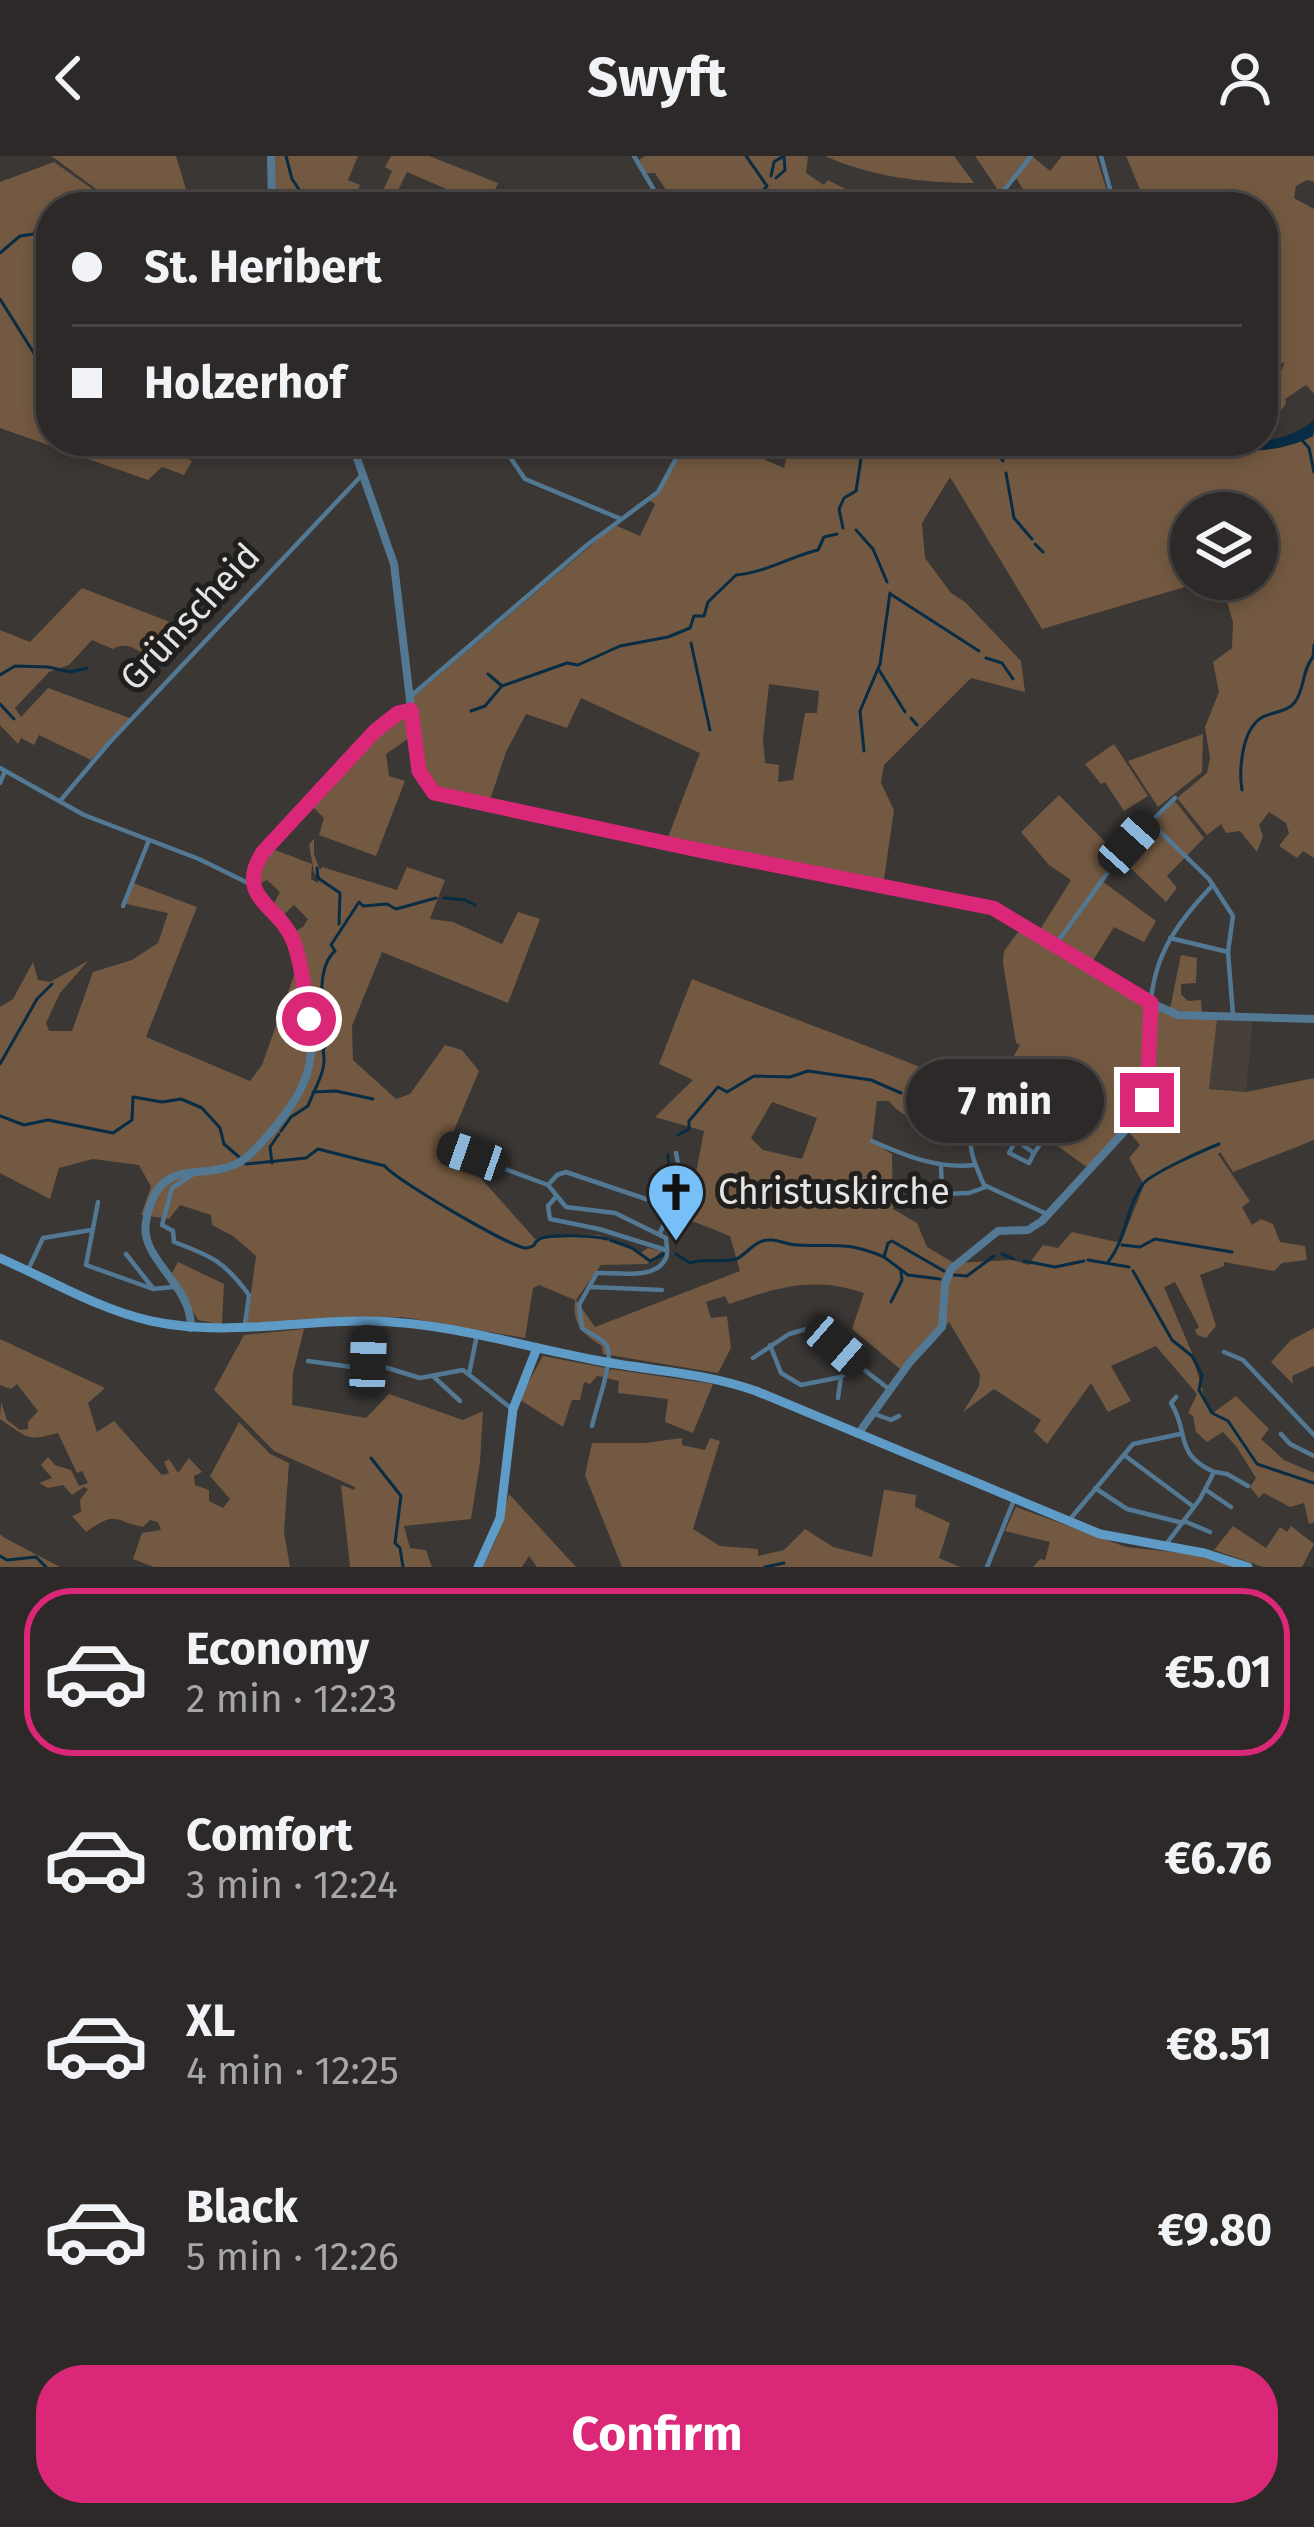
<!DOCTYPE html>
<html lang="en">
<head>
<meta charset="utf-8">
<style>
	body { margin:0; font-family:"Fira Sans",sans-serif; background:#383534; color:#f1f3f6; height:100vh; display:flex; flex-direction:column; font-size:45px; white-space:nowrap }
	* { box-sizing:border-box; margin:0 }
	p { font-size:39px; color:#a6a6a8 }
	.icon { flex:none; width:66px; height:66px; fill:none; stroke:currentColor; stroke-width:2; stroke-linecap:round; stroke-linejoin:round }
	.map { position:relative; height:1411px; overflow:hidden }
	.details { display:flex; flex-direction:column; background:#2c2928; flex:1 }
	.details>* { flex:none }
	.top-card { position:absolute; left:36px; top:36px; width:1242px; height:264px; border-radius:48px; box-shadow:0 6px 18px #0003,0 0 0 3px #484545; display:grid; align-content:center; height:264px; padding:0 36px; background:#2c2928 }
	.fabs { position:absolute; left:1170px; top:336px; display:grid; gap:24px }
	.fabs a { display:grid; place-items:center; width:108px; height:108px; border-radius:50%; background:#2c2928; box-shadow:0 6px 18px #0003,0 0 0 3px #484545; font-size:60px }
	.end { position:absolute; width:54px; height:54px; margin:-27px; border:15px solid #db2777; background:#fff; box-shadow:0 0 0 6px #fff }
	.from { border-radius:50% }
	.bubble { position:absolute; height:84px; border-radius:42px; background:#2c2928; box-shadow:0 6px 18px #0003,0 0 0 3px #484545; font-size:39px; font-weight:700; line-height:84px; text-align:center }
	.car { position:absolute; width:36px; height:72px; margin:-36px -18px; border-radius:15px; box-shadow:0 0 9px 3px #0007; background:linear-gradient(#222 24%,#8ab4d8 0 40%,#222 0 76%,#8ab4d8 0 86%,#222 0) }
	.top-card b { display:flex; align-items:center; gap:42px; height:114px; font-size:45px }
	.top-card b+b { border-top:3px solid #484545 }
	.top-card i { width:30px; height:30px; background:#f1f3f6 }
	ul { padding:21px 0 0; list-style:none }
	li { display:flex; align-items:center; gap:36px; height:168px; margin:0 24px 18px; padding:0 12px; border:6px solid transparent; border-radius:48px }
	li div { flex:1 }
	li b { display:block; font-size:45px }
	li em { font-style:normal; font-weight:700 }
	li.active { border-color:#db2777 }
	li>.icon { width:108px; height:108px; stroke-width:1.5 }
	.action { display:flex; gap:24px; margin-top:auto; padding:24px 36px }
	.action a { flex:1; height:138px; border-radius:48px; background:#db2777; color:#fff; font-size:48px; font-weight:700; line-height:138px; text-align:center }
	header { display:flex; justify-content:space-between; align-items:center; height:156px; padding:0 36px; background:#2c2928; font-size:54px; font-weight:700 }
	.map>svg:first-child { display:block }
	.built { fill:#47403a }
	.green { fill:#735941; fill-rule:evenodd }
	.water { fill:#072c43 }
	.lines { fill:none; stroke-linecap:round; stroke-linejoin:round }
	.stream { stroke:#072c43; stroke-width:3 }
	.minor { stroke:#537893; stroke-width:4.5 }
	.tertiary { stroke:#537893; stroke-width:8 }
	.secondary { stroke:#5f9bc7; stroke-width:9 }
	.route { stroke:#db2777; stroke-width:15 }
	.labels { text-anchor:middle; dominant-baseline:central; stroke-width:10; stroke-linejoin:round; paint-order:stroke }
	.street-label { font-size:36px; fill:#e5e4e2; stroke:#201f1e }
	.poi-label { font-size:36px; fill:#e5e4e2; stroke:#201f1e; text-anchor:start }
</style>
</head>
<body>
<header><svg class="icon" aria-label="back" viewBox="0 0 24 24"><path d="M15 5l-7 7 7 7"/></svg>Swyft<svg class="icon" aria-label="person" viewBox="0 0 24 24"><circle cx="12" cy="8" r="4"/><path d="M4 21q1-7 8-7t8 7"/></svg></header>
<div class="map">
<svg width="1314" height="1411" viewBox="0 0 1314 1411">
	<rect width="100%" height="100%" fill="#3a3735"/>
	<path class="built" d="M1217,863L1253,864L1246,936L1209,932Z"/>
	<g class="green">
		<path d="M51,0H176L187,37C128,71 101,34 51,0Z"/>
		<path d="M275,0H358L348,24L360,29L355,42L376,50L392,15L385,11L391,0H429L498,27L488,51L407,16L390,51H287L275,44L272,14Z"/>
		<path d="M645,0H808L806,17L824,29L828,24L857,39L852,51H668L666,47L671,42L655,17H646L639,4Z"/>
		<path d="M825,0H954L974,27C924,27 871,21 825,0Z"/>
		<path d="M975,0H1029L1000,37Z"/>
		<path d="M1062,0H1096L1112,51H1038L1040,47L1022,32L1015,20L1033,1L1050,15Z"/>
		<path d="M1126,0H1314V26L1307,24L1296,30L1294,42L1314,53V238L1306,229L1285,243L1286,248L1273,264V274L1263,276V222L1274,216L1279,220L1285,206L1263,217V51H1126L1144,43Z"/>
		<path d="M54,6L118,51H51V285H185L174,297L192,305L184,319L162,311L148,324L0,272V26Z"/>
		<path d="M1314,278V702L1303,695L1297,702L1279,690L1289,677L1286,667L1269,656L1259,669L1263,680L1257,696L1240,675L1226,677L1221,668L1207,679L1177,642L1207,617L1210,602L1205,571L1219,536L1213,506L1232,492L1233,467L1221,423H1257V357H1191V423H1212L1042,473L950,321L922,367L925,402L951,437L965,446L1021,505L1025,536L971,522L884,609L881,627L894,654L883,730L667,684L700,597L581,542L567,572L526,558L506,596L489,647C472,644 446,643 433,633C411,617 415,566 413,541L615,369L640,380L655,348L649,344C669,330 674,291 699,285C716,281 742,285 757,285L752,298L784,312L788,295L764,285H1189C1227,298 1279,300 1314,278ZM769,528L819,535L817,557H805L793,624L778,626L779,609L765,607L763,583Z"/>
		<path d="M82,432L188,473L180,483L168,479L149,502C137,493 126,485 113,493L92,484L69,509L49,516L15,552L21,561L48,532L130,562L91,604L39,579L34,589L21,582L18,588L0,569V474L30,486Z"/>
		<path d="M409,558L412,580L386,598L389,620L405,625L376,700L319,679L324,662L312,650L349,608L345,600L373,571L374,578L399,559Z"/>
		<path d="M1203,578L1202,616L1158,651L1128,605Z"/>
		<path d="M1114,588L1148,640L1124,655L1105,626L1101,628L1085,608Z"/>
		<path d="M1059,639L1111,692L1120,694L1134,679L1055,786L1038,777L1071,724L1049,709L1021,676Z"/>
		<path d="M1175,645L1204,682L1167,720L1177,732L1166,746L1119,701L1149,665Z"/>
		<path d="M314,683V698L320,714L322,711L397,734L407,711L445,724L430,763L453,766L502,788L518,756L540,763L508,847L382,796L352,870L353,904L396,943L410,938L445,889L462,894L479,915L444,998L470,1010L535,1083L598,1079L641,1097L648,1092L662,1095L647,1108L601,1109L576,1144L595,1171L740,1115L730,1080L687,1063L704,975L655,961L693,924L659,908L692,823C791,863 893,897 990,941L1020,889L1016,887L1003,807L1004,795L1022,771L1149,849L1145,946L1088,1012L991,942L969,970C939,968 909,971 889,945H877L872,985L892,998L893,1053L917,1067L927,1091L954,1107L1013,1104L1028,1109L1043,1089L1058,1092L1072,1076L1121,1087L1144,1029L1129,1002L1140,989L1128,975L1150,948L1154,852L1177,860L1217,863L1209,933L1246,936L1314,922V984L1233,1016L1220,996L1218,998L1250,1045L1242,1051L1252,1069L1261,1063L1273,1068L1280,1086L1305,1090L1307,1104L1282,1107L1274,1115L1224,1106V1110L1200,1119L1216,1170L1206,1182L1197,1179L1195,1174L1199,1171L1175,1126L1164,1131L1192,1197L1205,1244L1213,1257L1236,1240L1269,1273L1261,1283L1284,1304L1314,1317V1366L1309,1368L1304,1347L1290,1351L1264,1337L1259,1342L1250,1331L1256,1322L1236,1290L1223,1276L1207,1286L1196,1276L1193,1260L1188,1257L1197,1238L1156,1190L1111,1210L1131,1245L1108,1256L1091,1227L1047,1288L1034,1275L1041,1264L994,1233L963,1256L979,1230L980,1218L949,1166L905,1217L852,1173L864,1137C814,1120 778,1131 729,1148L725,1140L706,1146L711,1162L727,1160L731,1192L718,1217L603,1198L602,1190C583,1178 572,1168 575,1144L539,1129L533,1132L525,1182L403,1161L247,1167L256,1100L233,1080L212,1069L211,1059L180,1049L169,1063L141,1059L151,1031L139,1009L93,1003L59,1012L50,1043L0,1017V851L13,843L33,806L38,824L50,826L88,805L60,837L46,867L49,875H72L93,816L132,804L158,787L168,757L126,748L133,727L197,751L146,881L250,925L262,909L296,814L303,851H307L292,777L303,771L308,763L294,749L281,761L271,753L280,736L267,724L256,730L257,712L270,692L312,708L311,723L318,727L320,720L314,717L309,688ZM772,946L817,962L802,1003L763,994L751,982Z"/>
		<path d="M1102,725L1156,765L1144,786L1114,771L1092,806L1058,787Z"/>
		<path d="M1181,799L1197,802L1196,827L1181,828V838L1188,845L1201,844L1202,859L1170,853Z"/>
		<path d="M178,1106L224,1128L222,1169L198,1164L172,1117Z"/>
		<path d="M1314,1172V1210L1292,1220L1293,1228L1271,1206L1291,1184Z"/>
		<path d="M304,1173L293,1217L292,1249L366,1262L389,1238L463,1264L483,1255L480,1306L471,1363L404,1370L410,1392L426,1394L432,1411H350L341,1329L355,1334V1331L274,1295L214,1234L244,1179Z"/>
		<path d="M0,1183L105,1232L88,1247L97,1276L114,1265L162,1319L169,1317L164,1306L169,1303L178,1317L189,1302L202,1316L194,1320L195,1329L209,1334V1345L223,1352L230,1343L210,1320L239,1266L270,1298L289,1307L284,1376L290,1411H154L133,1403L142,1377L161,1374L158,1366L150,1364L143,1371C114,1366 119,1353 86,1376L72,1360L81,1356L80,1344L88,1333L84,1331L72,1339L63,1329L48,1332L39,1327L52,1322L41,1309L48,1301L55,1309L71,1314L79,1330L88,1327L82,1315L77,1317L58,1277C26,1285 31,1284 0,1263L1,1246L7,1264L20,1274L28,1273V1266L38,1255L17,1228L11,1233L0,1229Z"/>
		<path d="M543,1200L606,1212L603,1221L597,1220L590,1228L584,1226L580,1244H572L563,1271L519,1243Z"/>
		<path d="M611,1213L713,1228L693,1277L665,1266L668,1243L618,1237L619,1225L606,1222Z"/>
		<path d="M682,1282V1289L705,1294L710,1282L720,1285L693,1373L720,1390L758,1393V1400L784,1394L805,1373L833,1391L872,1401L884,1334H887L916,1339L915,1351L950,1367L939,1402L960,1411H622L585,1319L592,1287H645Z"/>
		<path d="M509,1338L576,1411H537L529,1400L522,1411H483L496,1383Z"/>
		<path d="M1016,1351L1126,1391L1191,1398L1235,1411H1033L1040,1403L1045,1404L1050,1386L1005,1375Z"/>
		<path d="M1233,1370L1266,1392L1280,1371L1287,1376L1291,1370L1314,1388L1302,1411H1263L1214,1394Z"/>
		<path d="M0,1378L3,1381L60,1411H0Z"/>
	</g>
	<path class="water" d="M1314,264L1313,280C1277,299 1227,298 1189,285C1231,285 1280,294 1314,264Z"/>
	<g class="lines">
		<g class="stream">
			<path d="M286,0L292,23L311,51"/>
			<path d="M746,0L767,30L749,51"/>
			<path d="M771,20L774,6L782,1"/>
			<path d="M776,22L785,14L784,0"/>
			<path d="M0,97L20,80L34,78L37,70L51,67"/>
			<path d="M0,143L35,199L51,211"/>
			<path d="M1301,283L1309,292L1314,316"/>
			<path d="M122,285L140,288L161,300"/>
			<path d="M839,285L848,288"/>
			<path d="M990,285L1003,305"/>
			<path d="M1006,317L1014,362L1032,383"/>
			<path d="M843,372L839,353L844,342L856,335L862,296L867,285"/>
			<path d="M856,374L873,393L887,426"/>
			<path d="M1035,388L1043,396"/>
			<path d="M892,439L979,495"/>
			<path d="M691,487L710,574"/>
			<path d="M1313,501L1314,489"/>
			<path d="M986,502L1002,507L1013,523"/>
			<path d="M879,514L905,556"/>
			<path d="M488,518L502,530L567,507L578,509L620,490L668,481L690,472L694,460H704L708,446L736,419C764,417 789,401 818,394L824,381L837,378"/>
			<path d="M0,519L15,510L48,511L70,516L87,512"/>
			<path d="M0,548L14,563"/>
			<path d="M471,555L485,550L501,531"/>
			<path d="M911,562L917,569"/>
			<path d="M864,595L860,555L880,508L890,437"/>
			<path d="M1242,634C1239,616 1241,575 1261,562C1272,555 1287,557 1295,546C1305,532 1302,514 1313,501"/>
			<path d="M317,712L318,722L340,737L339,768"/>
			<path d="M444,742L465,744L475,749"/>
			<path d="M0,908L37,843L52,828"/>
			<path d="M313,936L336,935L373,943"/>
			<path d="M0,960L24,969L48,964L113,977L132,964L133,941L162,946L181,943L202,952L220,972L224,988L239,1001"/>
			<path d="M281,975L291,961L308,950C315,931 328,913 323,895L330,878L323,865L326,859C319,842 320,808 335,795L331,789L359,746L363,750L387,748L396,753L436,742"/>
			<path d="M678,979L689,973V965L718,931L727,936L754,920L790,921L808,915L871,924L901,937"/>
			<path d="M668,999L670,1025"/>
			<path d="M272,1007L270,991L279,978"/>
			<path d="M246,1008L306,1002L318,993L385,1010C391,1021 514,1094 527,1092C540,1089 530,1087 542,1082C555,1078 594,1080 607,1083"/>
			<path d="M610,1084L632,1092L650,1105L664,1098"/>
			<path d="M1122,1089L1140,1091L1155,1083L1232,1096"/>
			<path d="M676,1098L690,1107C705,1102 723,1107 736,1103C744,1100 752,1089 760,1086C773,1080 785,1089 798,1089C837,1091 846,1085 884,1101L888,1087L892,1085L944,1115"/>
			<path d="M1002,1098L1014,1103"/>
			<path d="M884,1101L908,1119L940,1123"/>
			<path d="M1088,1104L1129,1111"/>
			<path d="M1024,1105L1055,1111L1084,1105"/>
			<path d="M1108,1106C1127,1082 1126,1051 1143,1028C1150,1018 1204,994 1219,988"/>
			<path d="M1133,1115L1172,1184L1192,1200L1202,1219L1199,1234L1212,1257L1228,1265L1257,1308L1314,1327"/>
			<path d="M954,1119L967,1120L994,1100"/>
			<path d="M891,1146L902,1124L901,1116"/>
			<path d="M371,1302L401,1340L395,1387L400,1392L403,1411"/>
			<path d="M0,1400L7,1404L36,1401L46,1411"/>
			<path d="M765,1411L784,1407"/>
		</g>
		<g class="minor">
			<path d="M634,0L664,51"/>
			<path d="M1101,0L1115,51"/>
			<path d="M991,51L1031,0"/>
			<path d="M1263,221L1270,218"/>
			<path d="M499,285L525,323L621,363"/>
			<path d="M411,540L587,389L658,336L679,297L694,285"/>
			<path d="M0,612L84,659L199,703L254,730"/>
			<path d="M0,627L5,615"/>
			<path d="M60,645L109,587L362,319"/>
			<path d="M1149,665L1209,723L1233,760L1228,796L1233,859"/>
			<path d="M123,750L149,684"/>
			<path d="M1170,782L1228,796"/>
			<path d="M1056,788L1129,687L1175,642"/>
			<path d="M1151,845C1155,797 1179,765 1211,731"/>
			<path d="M988,943C965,981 966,988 984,1029L1049,1059"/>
			<path d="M979,958L1034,997L1029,1007L1009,997L1016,984"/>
			<path d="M872,985C906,1000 937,1013 975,1009"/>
			<path d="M446,991L548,1029L566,1051L615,1057L666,1082C666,1089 669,1096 666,1102C656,1125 615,1116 597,1117L579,1149L582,1172C589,1178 603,1182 607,1190C614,1205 596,1251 592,1270"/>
			<path d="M1034,997L1044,983"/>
			<path d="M941,1009L942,1038L969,1037L986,1031"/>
			<path d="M192,1019L172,1032L162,1069L173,1075L174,1086C212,1100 225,1106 249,1139L245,1168"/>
			<path d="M548,1029L557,1019L566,1016L646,1043"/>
			<path d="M555,1042L548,1050L550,1063L599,1073L666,1094"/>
			<path d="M98,1046L86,1109L153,1133L173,1131"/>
			<path d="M660,1077L682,1027L676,997"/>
			<path d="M126,1098L152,1131"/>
			<path d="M28,1114L43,1082L91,1074"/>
			<path d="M591,1131L662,1134"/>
			<path d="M770,1189L781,1217L801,1229L841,1221L856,1209"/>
			<path d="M1224,1196L1243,1204L1314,1279"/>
			<path d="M753,1202L789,1178L810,1172L889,1233"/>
			<path d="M308,1205L366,1213L370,1165"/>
			<path d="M368,1206L420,1222L463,1214L512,1253"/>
			<path d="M469,1218L477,1179"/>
			<path d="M434,1221L460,1245"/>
			<path d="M838,1242L841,1221"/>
			<path d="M872,1257L891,1264L899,1260"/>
			<path d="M1281,1278L1290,1288L1314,1300"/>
			<path d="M1124,1299L1194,1351"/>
			<path d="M1215,1316L1227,1318L1248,1330"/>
			<path d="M1095,1332L1127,1353L1183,1367"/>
			<path d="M1206,1334L1231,1351"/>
			<path d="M1071,1362L1133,1288L1180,1278"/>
			<path d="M1184,1365L1210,1376"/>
			<path d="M1167,1387L1200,1343L1214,1316C1173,1297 1190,1277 1171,1247L1176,1241"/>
			<path d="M987,1411L1014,1344"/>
		</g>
		<g class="tertiary">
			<path d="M271,0L272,51"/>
			<path d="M351,285L394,408L417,603L421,624L434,637L698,694L993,752L1151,847L1178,859L1314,863"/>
			<path d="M191,1172C192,1128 139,1103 146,1066C157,999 200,1025 236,1008C250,1001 260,988 270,977C298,944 317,915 310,870C306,844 304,814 295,789C282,751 232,742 263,696L375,575L398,557L411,554"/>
			<path d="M858,1278L910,1206L942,1171L945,1128L951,1113L998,1075L1028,1074L1042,1065L1143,955L1147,944L1151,847"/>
		</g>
		<g class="secondary">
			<path d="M0,1102C50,1124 98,1153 151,1165C225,1181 296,1164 370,1165C446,1166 520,1190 595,1204C649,1215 703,1216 756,1235L1100,1378L1204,1397L1248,1411"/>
			<path d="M478,1411L500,1362L513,1253L537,1192"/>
		</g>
	</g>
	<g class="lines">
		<path class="route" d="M309,863C304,838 303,811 294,787C281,749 233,743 263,696L375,575L398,557L411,554L419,615L434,637L698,694L993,752L1151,847L1147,944"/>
	</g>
	<defs>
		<g id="church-pin" transform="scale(3)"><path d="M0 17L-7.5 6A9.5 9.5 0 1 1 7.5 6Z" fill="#76c0f7" stroke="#201f1e"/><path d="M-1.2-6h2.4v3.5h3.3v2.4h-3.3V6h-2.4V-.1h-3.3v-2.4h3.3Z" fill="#111"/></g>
	</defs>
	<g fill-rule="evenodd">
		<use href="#church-pin" x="676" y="1036"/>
	</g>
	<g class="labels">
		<g class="street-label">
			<text transform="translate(190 461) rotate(-47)">Grünscheid</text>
		</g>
		<g class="poi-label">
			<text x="718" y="1036">Christuskirche</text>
		</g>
	</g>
</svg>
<div class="fabs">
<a><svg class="icon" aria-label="layers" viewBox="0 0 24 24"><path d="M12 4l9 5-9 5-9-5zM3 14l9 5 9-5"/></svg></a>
</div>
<i class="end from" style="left:309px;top:863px"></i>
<i class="end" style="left:1147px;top:944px"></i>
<div class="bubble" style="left:906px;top:903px;width:198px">7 min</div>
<i class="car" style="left:1129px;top:687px;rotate:42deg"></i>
<i class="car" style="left:472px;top:1000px;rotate:289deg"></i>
<i class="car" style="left:837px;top:1190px;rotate:131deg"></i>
<i class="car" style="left:368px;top:1205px;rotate:2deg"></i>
<div class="top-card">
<b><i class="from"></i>St. Heribert</b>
<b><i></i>Holzerhof</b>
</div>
</div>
<section class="details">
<ul>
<li class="active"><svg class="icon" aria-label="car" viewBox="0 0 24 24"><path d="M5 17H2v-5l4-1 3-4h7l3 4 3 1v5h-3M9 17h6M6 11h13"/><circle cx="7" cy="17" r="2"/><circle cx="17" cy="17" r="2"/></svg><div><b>Economy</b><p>2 min · 12:23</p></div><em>€5.01</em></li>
<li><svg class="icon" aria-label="car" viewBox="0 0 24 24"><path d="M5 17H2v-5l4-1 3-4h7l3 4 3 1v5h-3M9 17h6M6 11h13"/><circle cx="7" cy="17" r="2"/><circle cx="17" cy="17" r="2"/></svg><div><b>Comfort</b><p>3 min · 12:24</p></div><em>€6.76</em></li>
<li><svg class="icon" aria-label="car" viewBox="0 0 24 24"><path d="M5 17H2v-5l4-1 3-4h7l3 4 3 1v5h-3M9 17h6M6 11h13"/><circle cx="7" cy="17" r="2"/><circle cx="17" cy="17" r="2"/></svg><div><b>XL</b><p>4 min · 12:25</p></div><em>€8.51</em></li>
<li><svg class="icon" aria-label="car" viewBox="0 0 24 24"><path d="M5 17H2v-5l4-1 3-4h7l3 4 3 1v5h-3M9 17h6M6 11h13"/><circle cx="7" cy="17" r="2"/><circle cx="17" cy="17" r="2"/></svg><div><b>Black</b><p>5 min · 12:26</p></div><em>€9.80</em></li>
</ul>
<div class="action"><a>Confirm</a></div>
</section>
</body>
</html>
